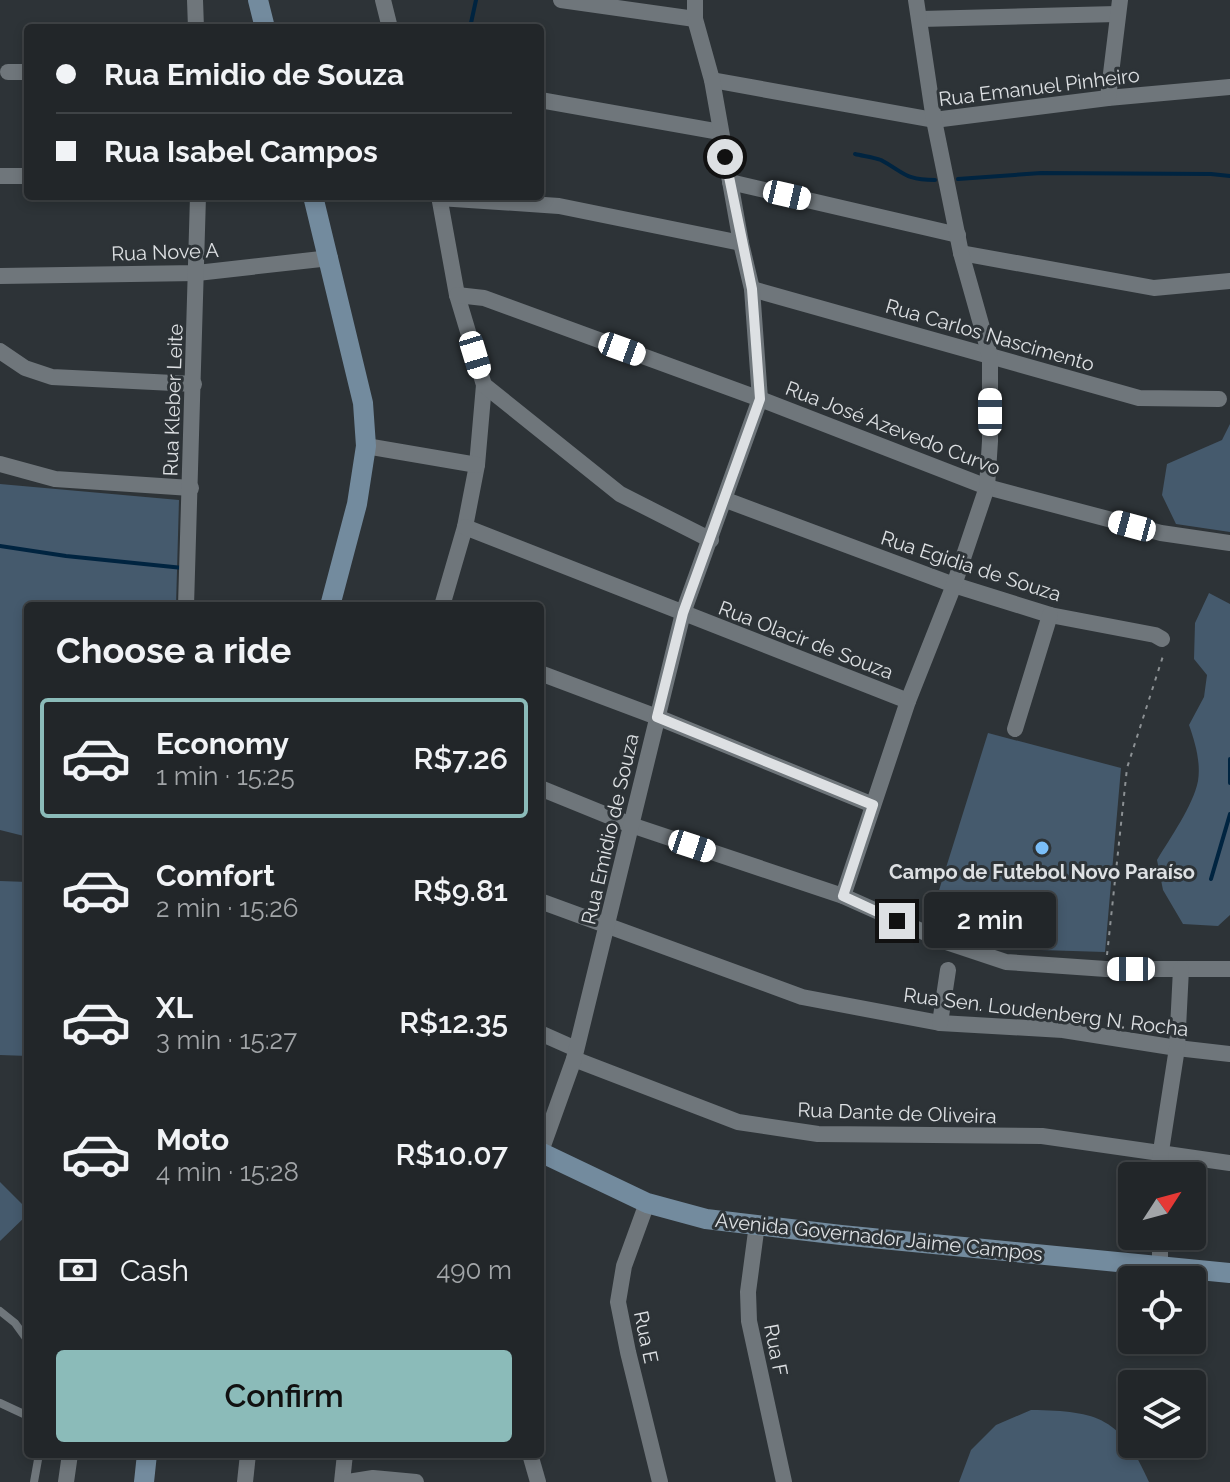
<!DOCTYPE html>
<html lang="en">
<head>
<meta charset="utf-8">
<style>
	body { margin:0; font-family:Raleway,sans-serif; background:#2e3235; color:#f1f3f6; height:100vh; display:flex; flex-direction:column; font-size:30px; white-space:nowrap }
	* { box-sizing:border-box; margin:0 }
	p { font-size:26px; color:#a2a5a8 }
	.icon { flex:none; width:44px; height:44px; fill:none; stroke:currentColor; stroke-width:2; stroke-linecap:round; stroke-linejoin:round }
	.map { position:relative; flex:1; overflow:hidden }
	.drawer { position:absolute; left:24px; top:602px; width:520px; height:856px; display:flex; flex-direction:column; background:#222629; border-radius:8px; box-shadow:0 4px 12px #0003,0 0 0 2px #3f4346 }
	.drawer>* { flex:none }
	.top-card { position:absolute; left:24px; top:24px; width:520px; height:176px; border-radius:8px; box-shadow:0 4px 12px #0003,0 0 0 2px #3f4346; display:grid; align-content:center; height:176px; padding:0 32px; background:#222629 }
	.needle { width:52px; rotate:54deg }
	.controls { position:absolute; left:1118px; top:1162px; display:grid; gap:16px }
	.controls a { display:grid; place-items:center; width:88px; height:88px; border-radius:8px; background:#222629; box-shadow:0 4px 12px #0003,0 0 0 2px #3f4346; font-size:40px }
	.end { position:absolute; width:36px; height:36px; margin:-18px; border:10px solid #dde0e3; background:#111; box-shadow:0 0 0 4px #111 }
	.from { border-radius:50% }
	.bubble { position:absolute; height:56px; border-radius:8px; background:#222629; box-shadow:0 4px 12px #0003,0 0 0 2px #3f4346; font-size:26px; font-weight:600; line-height:56px; text-align:center }
	.car { position:absolute; width:24px; height:48px; margin:-24px -12px; border-radius:10px; box-shadow:0 0 6px 2px #0007; background:linear-gradient(#fff 24%,#345 0 40%,#fff 0 76%,#345 0 86%,#fff 0) }
	.top-card b { display:flex; align-items:center; gap:28px; height:76px; font-size:30px }
	.top-card b+b { border-top:2px solid #3f4346 }
	.top-card i { width:20px; height:20px; background:#f1f3f6 }
	ul { padding:0; list-style:none }
	li { display:flex; align-items:center; gap:24px; height:120px; margin:0 16px 12px; padding:0 16px; border:4px solid transparent; border-radius:8px }
	li div { flex:1 }
	li b { display:block; font-size:30px }
	li em { font-style:normal; font-weight:600 }
	li.active { border-color:#8bbbb9 }
	li>.icon { width:72px; height:72px; stroke-width:1.5 }
	h2 { padding:0 32px; font-size:36px; line-height:96px }
	.pay { display:flex; align-items:center; gap:20px; height:88px; padding:0 32px; font-size:30px }
	.pay p { margin-inline-start:auto }
	.button { display:flex; gap:16px; margin-top:auto; padding:16px 32px }
	.button a { flex:1; height:92px; border-radius:8px; background:#8bbbb9; color:#111; font-size:32px; font-weight:600; line-height:92px; text-align:center }
	.map>svg:first-child { display:block }
	.green { fill:#455a6d }
	.lines { fill:none; stroke-linecap:round; stroke-linejoin:round }
	.stream { stroke:#002440; stroke-width:4 }
	.path { stroke:#8c9194; stroke-width:2; stroke-dasharray:4 6; stroke-linecap:butt }
	.lane { stroke:#6f767b; stroke-width:8 }
	.street { stroke:#6f767b; stroke-width:16 }
	.secondary { stroke:#738b9e; stroke-width:20 }
	.route { stroke:#dde0e3; stroke-width:10 }
	.poi-dot { fill:#7abef8; stroke:#2d3337; stroke-width:3 }
	.labels { text-anchor:middle; dominant-baseline:central; stroke-width:6; stroke-linejoin:round; paint-order:stroke }
	.street-label { font-size:20px; fill:#dde0e3; stroke:#2d3337 }
	.poi-label { font-size:20px; font-weight:bold; fill:#dde0e3; stroke:#2d3337 }
</style>
</head>
<body>
<div class="map">
<svg width="1230" height="1482" viewBox="0 0 1230 1482">
	<rect width="100%" height="100%" fill="#2d3337"/>
	<g class="green">
		<path d="M1230,424V532L1176,524L1162,495L1167,464L1222,440Z"/>
		<path d="M0,484L179,500L176,606H28V837L0,830Z"/>
		<path d="M1209,593L1230,604V915L1218,926L1183,924L1163,890L1157,860C1170,838 1193,806 1198,781C1201,762 1195,742 1189,725L1204,697L1207,675L1194,659L1195,623Z"/>
		<path d="M988,733L1121,768L1105,952L1011,949L931,916Z"/>
		<path d="M0,881L28,882V1056L0,1055Z"/>
		<path d="M0,1182L28,1210V1214L0,1241Z"/>
		<path d="M1031,1410C1100,1411 1120,1418 1149,1482H959L971,1450L996,1425Z"/>
	</g>
	<g class="lines">
		<g class="stream">
			<path d="M465,28L471,23L476,0"/>
			<path d="M855,154C863,156 873,157 881,160C905,173 905,180 935,180"/>
			<path d="M958,179L1041,173L1211,174L1230,176"/>
			<path d="M0,546L66,556L183,568"/>
			<path d="M1230,759V783"/>
			<path d="M1211,879L1230,814"/>
		</g>
		<path class="path" d="M1107,955L1127,768L1163,656"/>
		<g class="lane">
			<path d="M0,1311L15,1323L28,1341"/>
			<path d="M0,1403L28,1416"/>
			<path d="M34,1482L39,1454"/>
		</g>
		<g class="street">
			<path d="M195,0L196,28"/>
			<path d="M383,0L390,28"/>
			<path d="M561,0L695,19"/>
			<path d="M921,19L1117,14"/>
			<path d="M8,72H28"/>
			<path d="M712,80L934,120L1108,98L1230,87"/>
			<path d="M1108,98L1120,0"/>
			<path d="M540,100L720,132"/>
			<path d="M0,176H28"/>
			<path d="M730,182L958,235"/>
			<path d="M439,196L457,295L484,385L477,465L465,527L442,606"/>
			<path d="M439,198L559,206L741,243"/>
			<path d="M961,253L1154,288L1230,281"/>
			<path d="M0,276L197,273L330,258"/>
			<path d="M752,289L1139,398L1219,399"/>
			<path d="M457,295L484,298L760,399L987,487L1161,533L1230,543"/>
			<path d="M0,351L25,368L52,377L194,384"/>
			<path d="M484,385L620,494L711,540"/>
			<path d="M366,446L477,465"/>
			<path d="M0,464L55,479L191,488"/>
			<path d="M726,500L954,585L1050,615L1155,635L1162,639"/>
			<path d="M465,527L908,701"/>
			<path d="M186,606L198,196"/>
			<path d="M540,673L657,717L873,805"/>
			<path d="M1015,729L1050,615"/>
			<path d="M540,788L631,825L843,896L946,942L1006,962L1106,969H1230"/>
			<path d="M843,896L908,701L954,585L987,487L990,441V356L961,253L934,120L916,0"/>
			<path d="M540,901L802,997L940,1023L1063,1030L1177,1048L1230,1054"/>
			<path d="M940,1023L948,970"/>
			<path d="M540,1033L576,1049"/>
			<path d="M574,1059L738,1122L818,1134L1042,1136L1230,1163"/>
			<path d="M540,1154L574,1059L683,613L760,399L752,289L741,243L712,80L695,19V0"/>
			<path d="M1160,1176L1161,1151L1177,1048L1181,969"/>
			<path d="M647,1203L624,1266L618,1302L628,1352L660,1482"/>
			<path d="M757,1224L748,1292L749,1321L784,1482"/>
			<path d="M1160,1266V1236"/>
			<path d="M530,1454L538,1482"/>
			<path d="M66,1482L70,1454"/>
			<path d="M245,1482L248,1454"/>
			<path d="M342,1482L345,1454"/>
			<path d="M348,1482L373,1478L416,1482"/>
		</g>
		<g class="secondary">
			<path d="M258,0L265,28"/>
			<path d="M313,196L363,403L366,446L357,504L330,606"/>
			<path d="M540,1152L647,1203L706,1219L841,1235L1230,1273"/>
			<path d="M144,1482L147,1454"/>
		</g>
	</g>
	<g class="lines">
		<path class="route" d="M725,157L752,289L760,399L683,613L657,717L873,805L843,896L897,921"/>
	</g>
	<circle class="poi-dot" cx="1042" cy="848" r="8"/>
	<g class="labels">
		<g class="street-label">
			<text transform="translate(1039 87) rotate(-7)">Rua Emanuel Pinheiro</text>
			<text transform="translate(165 252) rotate(-2)">Rua Nove A</text>
			<text transform="translate(990 335) rotate(16)">Rua Carlos Nascimento</text>
			<text transform="translate(173 400) rotate(-88)">Rua Kleber Leite</text>
			<text transform="translate(893 428) rotate(21)">Rua José Azevedo Curvo</text>
			<text transform="translate(971 566) rotate(18)">Rua Egidia de Souza</text>
			<text transform="translate(806 640) rotate(21)">Rua Olacir de Souza</text>
			<text transform="translate(610 829) rotate(-77)">Rua Emidio de Souza</text>
			<text transform="translate(1046 1012) rotate(7)">Rua Sen. Loudenberg N. Rocha</text>
			<text transform="translate(897 1113) rotate(2)">Rua Dante de Oliveira</text>
			<text transform="translate(879 1237) rotate(6)">Avenida Governador Jaime Campos</text>
			<text transform="translate(646 1337) rotate(78)">Rua E</text>
			<text transform="translate(776 1350) rotate(79)">Rua F</text>
		</g>
		<g class="poi-label">
			<text x="1042" y="872">Campo de Futebol Novo Paraíso</text>
		</g>
	</g>
</svg>
<div class="controls">
<a><svg class="needle" viewBox="-14 -14 28 28"><path d="M0-13l5 13h-10z" fill="#e53935"/><path d="M0 13l5-13h-10z" fill="#a2a5a8"/></svg></a>
<a><svg class="icon" aria-label="locate" viewBox="0 0 24 24"><circle cx="12" cy="12" r="6"/><path d="M12 2v4M12 18v4M2 12h4M18 12h4"/></svg></a>
<a><svg class="icon" aria-label="layers" viewBox="0 0 24 24"><path d="M12 4l9 5-9 5-9-5zM3 14l9 5 9-5"/></svg></a>
</div>
<i class="end from" style="left:725px;top:157px"></i>
<i class="end" style="left:897px;top:921px"></i>
<div class="bubble" style="left:924px;top:892px;width:132px">2 min</div>
<i class="car" style="left:787px;top:195px;rotate:103deg"></i>
<i class="car" style="left:622px;top:349px;rotate:110deg"></i>
<i class="car" style="left:475px;top:355px;rotate:163deg"></i>
<i class="car" style="left:990px;top:412px;rotate:0deg"></i>
<i class="car" style="left:1132px;top:526px;rotate:285deg"></i>
<i class="car" style="left:692px;top:846px;rotate:108deg"></i>
<i class="car" style="left:1131px;top:969px;rotate:270deg"></i>
<div class="top-card">
<b><i class="from"></i>Rua Emidio de Souza</b>
<b><i></i>Rua Isabel Campos</b>
</div>
<section class="drawer">
<h2>Choose a ride</h2>
<ul>
<li class="active"><svg class="icon" aria-label="car" viewBox="0 0 24 24"><path d="M5 17H2v-5l4-1 3-4h7l3 4 3 1v5h-3M9 17h6M6 11h13"/><circle cx="7" cy="17" r="2"/><circle cx="17" cy="17" r="2"/></svg><div><b>Economy</b><p>1 min · 15:25</p></div><em>R$7.26</em></li>
<li><svg class="icon" aria-label="car" viewBox="0 0 24 24"><path d="M5 17H2v-5l4-1 3-4h7l3 4 3 1v5h-3M9 17h6M6 11h13"/><circle cx="7" cy="17" r="2"/><circle cx="17" cy="17" r="2"/></svg><div><b>Comfort</b><p>2 min · 15:26</p></div><em>R$9.81</em></li>
<li><svg class="icon" aria-label="car" viewBox="0 0 24 24"><path d="M5 17H2v-5l4-1 3-4h7l3 4 3 1v5h-3M9 17h6M6 11h13"/><circle cx="7" cy="17" r="2"/><circle cx="17" cy="17" r="2"/></svg><div><b>XL</b><p>3 min · 15:27</p></div><em>R$12.35</em></li>
<li><svg class="icon" aria-label="car" viewBox="0 0 24 24"><path d="M5 17H2v-5l4-1 3-4h7l3 4 3 1v5h-3M9 17h6M6 11h13"/><circle cx="7" cy="17" r="2"/><circle cx="17" cy="17" r="2"/></svg><div><b>Moto</b><p>4 min · 15:28</p></div><em>R$10.07</em></li>
</ul>
<div class="pay"><svg class="icon" aria-label="cash" viewBox="0 0 24 24"><path d="M3 7h18v10H3z"/><circle cx="12" cy="12" r="2"/></svg>Cash<p>490 m</p></div>
<div class="button"><a>Confirm</a></div>
</section>
</div>
</body>
</html>
